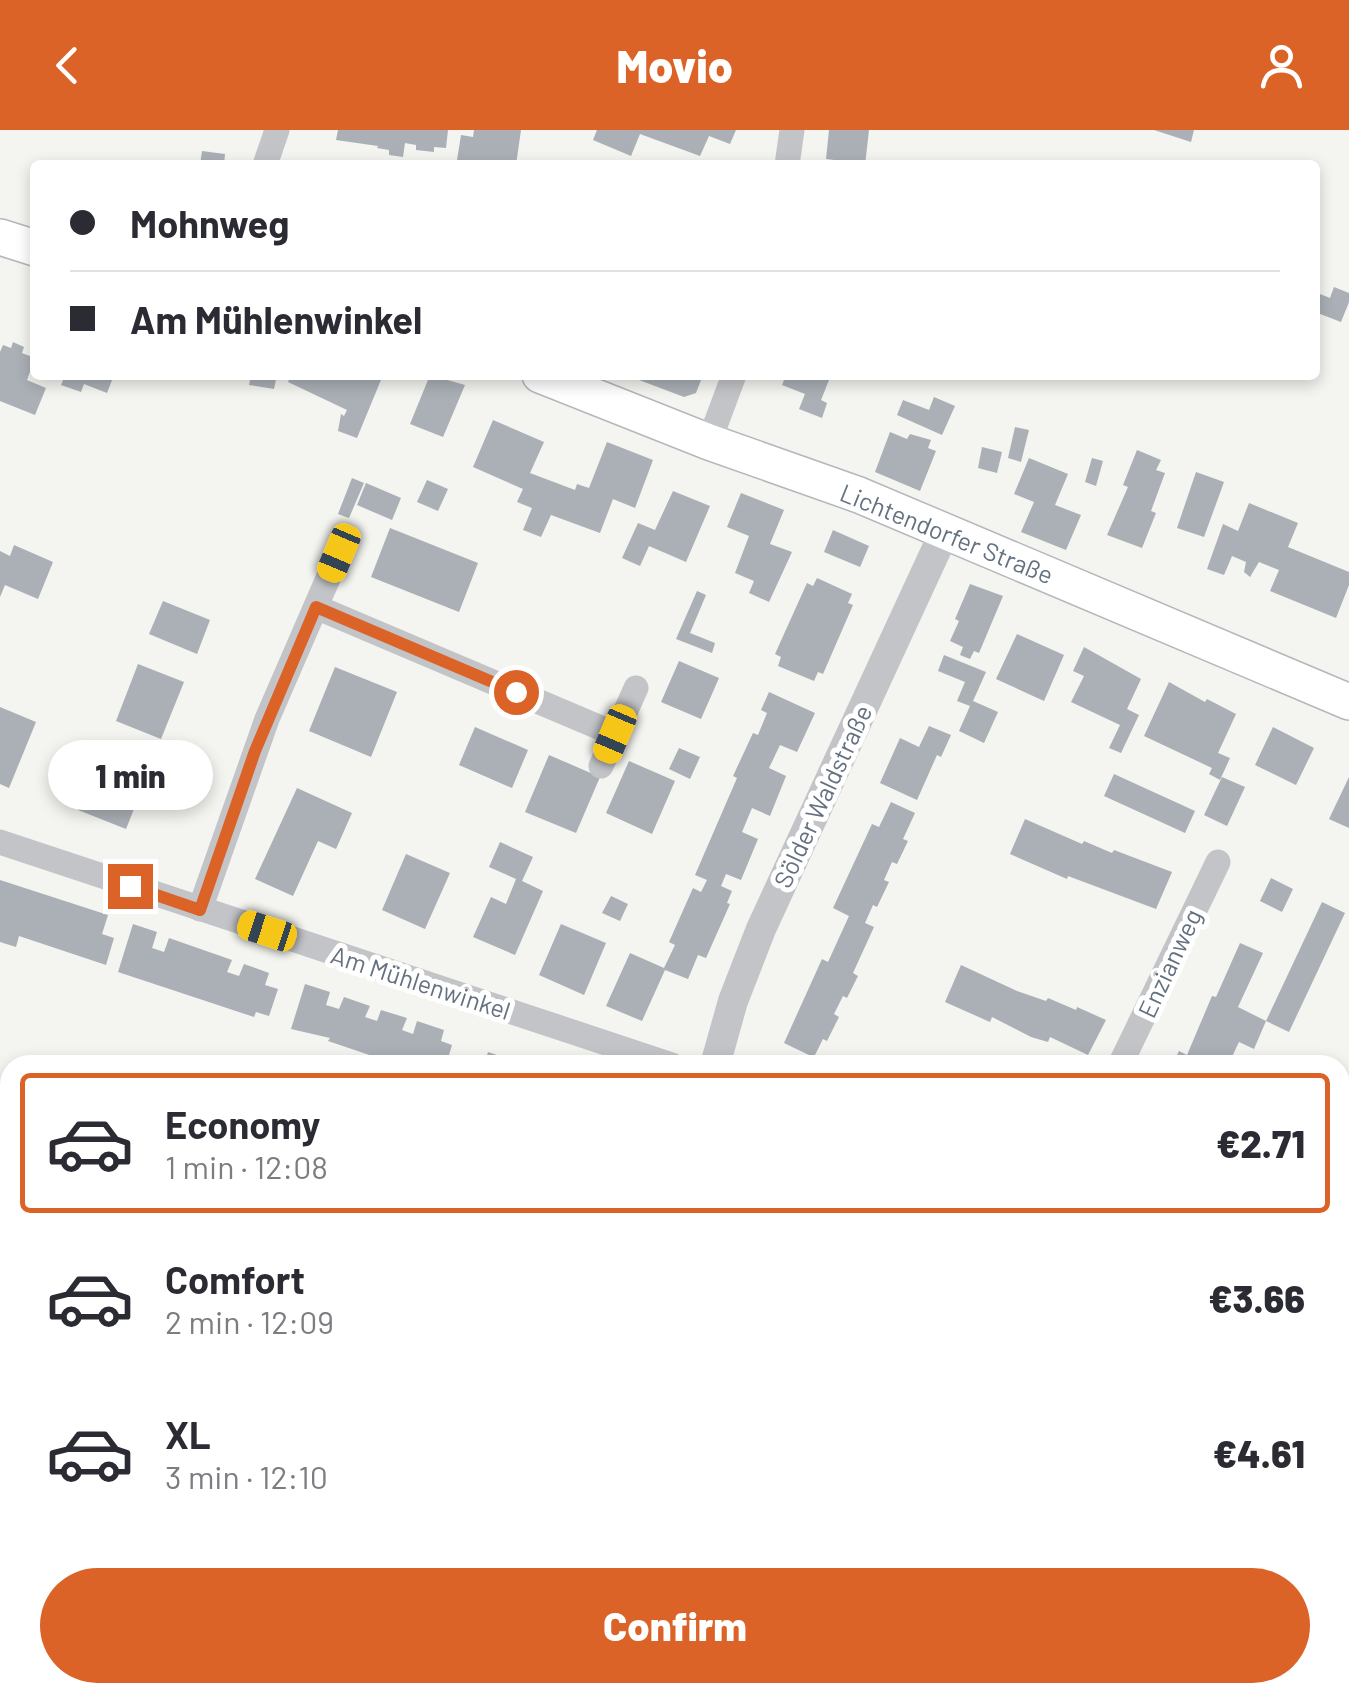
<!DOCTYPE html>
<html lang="en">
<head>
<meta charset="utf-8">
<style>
	body { margin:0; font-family:Barlow,sans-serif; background:#f7f7f7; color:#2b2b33; height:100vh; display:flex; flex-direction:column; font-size:38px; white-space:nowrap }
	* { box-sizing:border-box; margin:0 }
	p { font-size:32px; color:#7c7c81 }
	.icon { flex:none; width:55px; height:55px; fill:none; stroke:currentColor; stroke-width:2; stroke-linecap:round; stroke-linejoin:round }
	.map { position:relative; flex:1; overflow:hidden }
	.details { position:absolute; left:0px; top:925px; width:1350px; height:648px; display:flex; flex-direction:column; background:#fff; border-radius:30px 30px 0 0; box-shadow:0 5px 15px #0003 }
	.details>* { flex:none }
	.top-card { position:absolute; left:30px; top:30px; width:1290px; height:220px; border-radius:10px; box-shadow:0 5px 15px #0003; display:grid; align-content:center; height:220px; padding:0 40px; background:#fff }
	.end { position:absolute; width:45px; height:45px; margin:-22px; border:12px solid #dc6328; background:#fff; box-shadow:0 0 0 5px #fff }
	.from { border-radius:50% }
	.bubble { position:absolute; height:70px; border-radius:35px; background:#fff; box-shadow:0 5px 15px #0003; font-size:32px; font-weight:800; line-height:70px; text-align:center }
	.car { position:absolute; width:30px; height:60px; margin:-30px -15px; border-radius:12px; box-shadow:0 0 8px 2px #0007; background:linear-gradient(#f5c518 24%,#345 0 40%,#f5c518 0 76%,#345 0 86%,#f5c518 0) }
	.top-card b { display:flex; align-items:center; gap:35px; height:95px; font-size:38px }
	.top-card b+b { border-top:2px solid #e1e1e2 }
	.top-card i { width:25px; height:25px; background:#2b2b33 }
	ul { padding:18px 0 0; list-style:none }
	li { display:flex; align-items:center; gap:30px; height:140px; margin:0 20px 15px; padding:0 20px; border:5px solid transparent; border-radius:10px }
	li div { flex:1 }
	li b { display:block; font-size:38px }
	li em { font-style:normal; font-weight:800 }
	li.active { border-color:#dc6328 }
	li>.icon { width:90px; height:90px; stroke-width:1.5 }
	.action { display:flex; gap:20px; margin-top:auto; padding:20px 40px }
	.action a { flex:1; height:115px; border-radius:60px; background:#dc6328; color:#fff; font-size:40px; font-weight:800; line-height:115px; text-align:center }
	header { display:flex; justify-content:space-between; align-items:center; height:130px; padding:0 40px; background:#dc6328; color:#fff; font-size:45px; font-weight:800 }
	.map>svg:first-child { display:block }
	.green { fill:#d4dbd1 }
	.building { fill:#aab0b6 }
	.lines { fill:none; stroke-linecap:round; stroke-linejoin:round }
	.secondary-casing { stroke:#b4b8bc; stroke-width:38 }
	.path { stroke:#bbbdbf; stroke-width:5; stroke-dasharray:5 5; stroke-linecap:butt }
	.minor { stroke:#c2c4c8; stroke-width:25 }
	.tertiary { stroke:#c2c4c8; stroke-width:30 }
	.secondary { stroke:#fff; stroke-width:35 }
	.route { stroke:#dc6328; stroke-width:12 }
	.labels { text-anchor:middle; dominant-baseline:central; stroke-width:10; stroke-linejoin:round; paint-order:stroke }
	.street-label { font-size:25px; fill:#647180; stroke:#fff }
</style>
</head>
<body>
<header><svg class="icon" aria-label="back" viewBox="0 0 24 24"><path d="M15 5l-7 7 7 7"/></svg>Movio<svg class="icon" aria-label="person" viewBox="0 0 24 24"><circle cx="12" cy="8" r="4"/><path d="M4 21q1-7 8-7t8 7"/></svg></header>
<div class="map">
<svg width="1349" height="1572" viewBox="0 0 1349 1572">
	<rect width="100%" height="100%" fill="#f4f4f0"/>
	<path class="green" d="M1340,1396L1349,1399V1514L1340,1512Z"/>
	<g class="building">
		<path d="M338,0H448L446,18L434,17V22L416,20V15L405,13L403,27L389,25V20L377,18L378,16L336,10Z"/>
		<path d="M474,0H521L516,35L457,30L461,5L473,7Z"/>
		<path d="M597,0H736L730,14L709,6L700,26L640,4L631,26L593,10Z"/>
		<path d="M829,0H869L865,35H842V31L826,29Z"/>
		<path d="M1154,0H1194L1191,12Z"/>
		<path d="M202,21L225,24L224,35H200Z"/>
		<path d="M1334,157L1349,163V172L1341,192L1315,182V162L1330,168Z"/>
		<path d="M13,212L24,217L22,223L35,228L27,250L46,258L35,285L0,271V222L3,215L11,218Z"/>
		<path d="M65,245H114L107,263L84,254L81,262L61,255Z"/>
		<path d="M251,245H277L274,259L249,255Z"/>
		<path d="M291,245H383L357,308L338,301L341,284L344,286L347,280L288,252Z"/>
		<path d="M430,245L465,255L443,307L410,294Z"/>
		<path d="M626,245H703L696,263L684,267Z"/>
		<path d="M786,245H831L821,270L827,273L822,288L799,279L805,264L782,255Z"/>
		<path d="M934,267L955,276L942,305L897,285L903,270L929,280Z"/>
		<path d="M493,290L544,312L530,343L575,360L577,354L589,358L607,312L653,330L635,378L613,369L600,403L551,385L541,407L523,400L532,378L517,372L523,359L473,337Z"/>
		<path d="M1015,297L1029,300L1021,332L1008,328Z"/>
		<path d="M890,302L907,309L910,304L931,310L928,318L936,321L920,361L875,342Z"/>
		<path d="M982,317L1002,322L997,343L978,338Z"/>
		<path d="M1137,320L1161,330L1156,340L1165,343L1151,381L1156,383L1142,418L1107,405L1128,357L1123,355Z"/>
		<path d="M1029,328L1068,344L1055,375L1081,385L1066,420L1021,402L1034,372L1014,364Z"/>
		<path d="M1092,328L1103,331L1096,356L1085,352Z"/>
		<path d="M1196,342L1224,352L1204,407L1177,398Z"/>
		<path d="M352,348L364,353L349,388L338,384Z"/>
		<path d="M427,350L448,359L438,381L417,372Z"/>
		<path d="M366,353L401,368L392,390L357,375Z"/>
		<path d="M673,361L710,376L686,432L649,416L640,436L622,428L638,393L655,400Z"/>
		<path d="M741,363L784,380L770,414L792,422L769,472L749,463L754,451L735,443L749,406L727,397Z"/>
		<path d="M1249,373L1298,393L1288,417L1349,442V455L1336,488L1270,461L1279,440L1259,432L1250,447L1244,442L1246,432L1232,426L1224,445L1207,439L1223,394L1238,401Z"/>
		<path d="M390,398L478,433L459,482L371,447Z"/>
		<path d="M833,400L869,416L860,437L824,422Z"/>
		<path d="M14,415L53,432L38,469L5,455L0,467V421L10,426Z"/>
		<path d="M817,448L852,464L848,473L853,475L823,544L818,542L814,551L778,536L781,527L775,524L807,453L813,456Z"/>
		<path d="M970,454L1003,466L979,523L974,521L970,529L960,525L963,517L950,511L959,491L955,489Z"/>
		<path d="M697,461L706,465L690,503L715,513L712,523L676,509Z"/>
		<path d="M163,471L210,490L197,524L149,504Z"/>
		<path d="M1017,504L1064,525L1044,571L996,549Z"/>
		<path d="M1084,517L1141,549L1127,579L1139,585L1121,623L1109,618L1120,595L1071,572L1084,546L1073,541Z"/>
		<path d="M944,525L986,542L973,571L998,582L984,613L959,601L970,576L957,571L965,552L938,541Z"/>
		<path d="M679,531L719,548L701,589L661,572Z"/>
		<path d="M138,534L184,552L161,609L116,591Z"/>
		<path d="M335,537L397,562L371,627L309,601Z"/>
		<path d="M1169,552L1205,572L1207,569L1236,584L1218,623L1230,628L1220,650L1209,644L1212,638L1144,606Z"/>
		<path d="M769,562L815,583L797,622L780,615L769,638L786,646L770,686L752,678L742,702L758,709L741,750L726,744L721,756L732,761L727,773L730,774L706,828L698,825L688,849L665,840L642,891L606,876L630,823L664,838L675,815L669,812L693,758L701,762L707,750L695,745L737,648L733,646L753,603L758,605L767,583L761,580Z"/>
		<path d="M0,577L36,592L9,658L0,654Z"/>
		<path d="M929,596L951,605L941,627L937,625L917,670L880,653L900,608L919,617Z"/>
		<path d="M475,597L528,620L512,658L459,635Z"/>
		<path d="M1273,597L1314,618L1296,655L1255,635Z"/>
		<path d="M679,618L700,627L690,649L669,639Z"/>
		<path d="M101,625L148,644L126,699L78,680Z"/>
		<path d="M549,625L600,647L576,703L525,682Z"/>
		<path d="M629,631L675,651L652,704L606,683Z"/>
		<path d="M1114,644L1195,681L1185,703L1104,666Z"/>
		<path d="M1222,647L1245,657L1227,696L1204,685Z"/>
		<path d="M1349,647V698L1329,689Z"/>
		<path d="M297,658L352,683L336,719L318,711L293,766L255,749Z"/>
		<path d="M891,672L915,683L903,709L908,711L897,734L892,732L884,750L889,752L877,777L873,775L865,793L874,797L853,843L858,846L847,868L843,866L834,884L839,887L827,911L823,909L814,927L831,935H806L811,926L784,913L822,829L828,832L849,786L833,778L872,694L879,697Z"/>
		<path d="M1025,689L1082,714L1084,711L1112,723L1114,720L1172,742L1156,779L1068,746L1067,749L1010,724Z"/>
		<path d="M500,712L533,727L522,751L543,761L515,825L473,807L491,767L506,774L516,749L489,737Z"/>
		<path d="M406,724L450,743L425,799L382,780Z"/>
		<path d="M1271,748L1293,759L1282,782L1260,771Z"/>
		<path d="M0,750L108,785L102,804L114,808L106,835L19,806L16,817L0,812Z"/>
		<path d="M611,766L628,774L620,791L602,783Z"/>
		<path d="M1322,772L1345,783L1289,902L1266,891Z"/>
		<path d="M133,794L157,802L152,818L164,822L169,808L232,830L227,842L239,846L244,834L269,843L265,855L278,859L269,886L256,882L254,887L118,842Z"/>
		<path d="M561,794L606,813L584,865L539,845Z"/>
		<path d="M1240,813L1263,823L1238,877L1266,891L1254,919L1239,912L1228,935H1172L1179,921L1187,925L1212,866L1216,867Z"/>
		<path d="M961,835L1017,861L1046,871L1048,868L1076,880L1077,877L1106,890L1088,925L1050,907L1048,912L1031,907L992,887L990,892L945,872Z"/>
		<path d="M305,854L330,862L326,875L339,879L344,867L370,876L365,887L377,891L381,880L407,888L402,900L413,904L417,891L444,900L441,911L452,915L446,935H399L328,911L330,908L291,899Z"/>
		<path d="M488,922L525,934V935H484Z"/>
		<path d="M1340,957L1349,962V1009L1340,1004Z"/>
		<path d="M1340,1103L1349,1107V1157L1340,1153Z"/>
		<path d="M1,1145L10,1148V1209L0,1206Z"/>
		<path d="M0,1381L10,1385V1417L0,1413Z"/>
		<path d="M121,1562L142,1568L141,1572H97L100,1564L118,1570Z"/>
		<path d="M412,1562H459L456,1572H409Z"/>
		<path d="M1167,1562H1211L1208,1572H1165Z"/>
	</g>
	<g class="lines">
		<g class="secondary-casing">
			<g id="secondary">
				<path d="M0,107L35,118"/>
				<path d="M540,245L709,312L859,365L1349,572"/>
			</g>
		</g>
		<path class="path" d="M1340,1482L1349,1484"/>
		<g class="minor">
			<path d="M265,35L277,0"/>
			<path d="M787,35L792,0"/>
			<path d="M709,312L734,245"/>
			<path d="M316,477L615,604"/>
			<path d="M601,636L636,558"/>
			<path d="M0,712L672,935"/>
			<path d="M200,779L267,589L339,423"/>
			<path d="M1120,935L1218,732"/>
			<path d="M1340,1243L1349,1245"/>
			<path d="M0,1253L10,1255"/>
			<path d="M0,1507L10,1479"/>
			<path d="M823,1562L888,1572"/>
			<path d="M1135,1572L1138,1562"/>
		</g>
		<g class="tertiary">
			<path d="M715,935L733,871L761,799L944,403"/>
			<path d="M711,1572L714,1562"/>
		</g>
		<use href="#secondary" class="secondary"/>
	</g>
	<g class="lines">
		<path class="route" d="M130,756L200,780L255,621L316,477L516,562"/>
	</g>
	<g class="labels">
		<g class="street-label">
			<text transform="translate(947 403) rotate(22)">Lichtendorfer Straße</text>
			<text transform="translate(822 666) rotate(-65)">Sölder Waldstraße</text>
			<text transform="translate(1169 833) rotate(-65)">Enzianweg</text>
			<text transform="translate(421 852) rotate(18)">Am Mühlenwinkel</text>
		</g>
	</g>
</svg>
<i class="end from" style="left:516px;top:562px"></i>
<i class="end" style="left:130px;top:756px"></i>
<div class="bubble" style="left:48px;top:610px;width:165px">1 min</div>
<i class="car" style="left:339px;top:423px;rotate:203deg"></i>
<i class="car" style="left:615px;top:604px;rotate:203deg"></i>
<i class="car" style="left:267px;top:801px;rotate:288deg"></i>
<div class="top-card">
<b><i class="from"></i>Mohnweg</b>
<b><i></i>Am Mühlenwinkel</b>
</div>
<section class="details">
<ul>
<li class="active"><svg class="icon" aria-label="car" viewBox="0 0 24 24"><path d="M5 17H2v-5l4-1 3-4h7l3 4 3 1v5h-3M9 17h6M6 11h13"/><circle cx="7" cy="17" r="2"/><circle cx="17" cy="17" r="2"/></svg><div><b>Economy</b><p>1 min · 12:08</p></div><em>€2.71</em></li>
<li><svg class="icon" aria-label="car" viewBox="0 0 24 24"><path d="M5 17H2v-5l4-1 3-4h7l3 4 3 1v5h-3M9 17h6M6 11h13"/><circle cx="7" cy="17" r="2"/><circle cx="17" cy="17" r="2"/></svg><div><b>Comfort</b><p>2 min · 12:09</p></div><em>€3.66</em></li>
<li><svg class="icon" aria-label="car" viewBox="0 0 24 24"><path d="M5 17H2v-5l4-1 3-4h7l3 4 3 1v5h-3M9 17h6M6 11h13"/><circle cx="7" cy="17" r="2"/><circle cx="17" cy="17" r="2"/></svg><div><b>XL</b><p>3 min · 12:10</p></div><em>€4.61</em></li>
</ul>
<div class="action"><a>Confirm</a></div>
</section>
</div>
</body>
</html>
